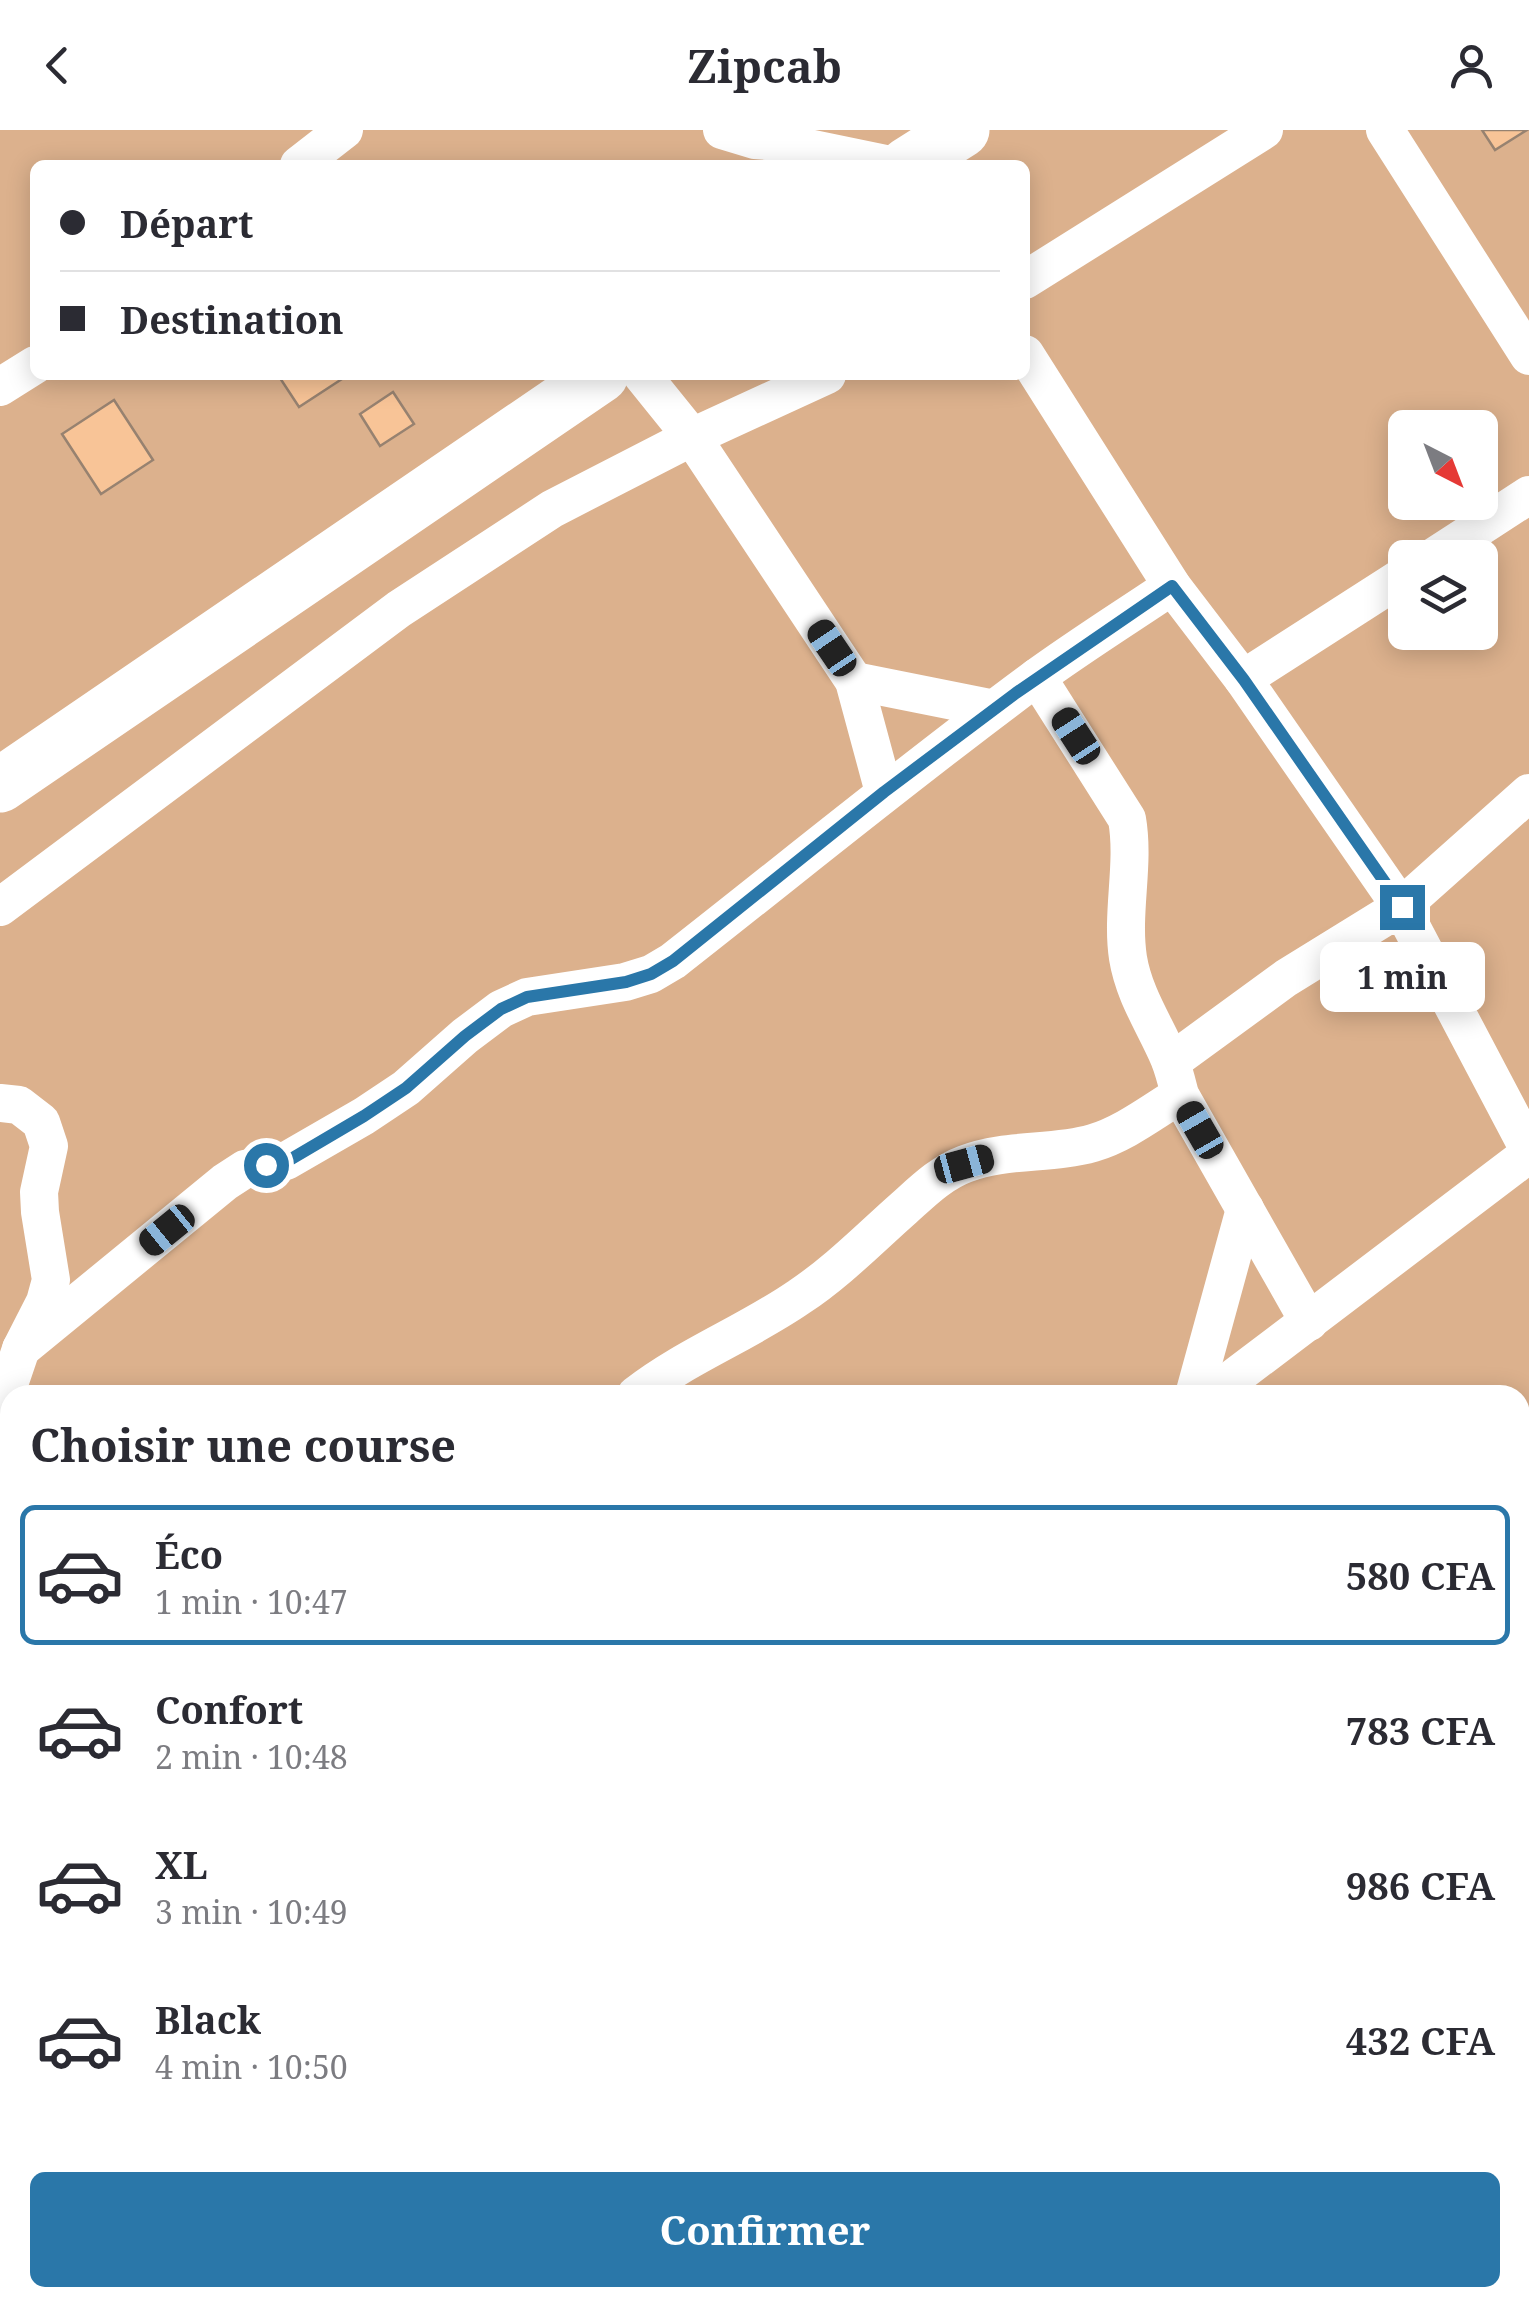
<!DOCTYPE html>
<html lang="fr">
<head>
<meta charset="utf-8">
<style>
	body { margin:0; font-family:"Noto Serif",serif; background:#f7f7f7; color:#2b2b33; height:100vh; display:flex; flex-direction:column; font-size:38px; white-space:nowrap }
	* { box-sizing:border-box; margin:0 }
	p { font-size:32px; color:#7c7c81 }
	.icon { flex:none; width:55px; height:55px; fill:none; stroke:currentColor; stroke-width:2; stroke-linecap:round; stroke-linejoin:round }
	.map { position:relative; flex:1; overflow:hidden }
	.drawer { position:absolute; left:0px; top:1255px; width:1530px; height:922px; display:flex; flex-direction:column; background:#fff; border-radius:30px 30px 0 0; box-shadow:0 5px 25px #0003 }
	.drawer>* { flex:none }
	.guide { position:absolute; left:30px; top:30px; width:1000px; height:220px; border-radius:15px; box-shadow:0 5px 25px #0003; display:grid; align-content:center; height:220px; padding:0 30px; background:#fff }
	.needle { width:65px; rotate:138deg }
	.fabs { position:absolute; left:1388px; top:280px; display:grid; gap:20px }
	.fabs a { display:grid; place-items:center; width:110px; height:110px; border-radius:15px; background:#fff; box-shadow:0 5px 25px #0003; font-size:50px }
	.end { position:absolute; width:45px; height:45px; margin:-22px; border:12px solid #2a77a9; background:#fff; box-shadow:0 0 0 5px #fff }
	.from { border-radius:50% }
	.bubble { position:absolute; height:70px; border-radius:15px; background:#fff; box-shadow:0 5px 25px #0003; font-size:32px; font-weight:700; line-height:70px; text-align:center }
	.car { position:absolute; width:30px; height:60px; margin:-30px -15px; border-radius:12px; box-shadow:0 0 8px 2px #0007; background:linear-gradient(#222 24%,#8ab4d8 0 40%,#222 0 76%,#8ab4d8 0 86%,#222 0) }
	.guide b { display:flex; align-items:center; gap:35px; height:95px; font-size:38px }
	.guide b+b { border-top:2px solid #e1e1e2 }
	.guide i { width:25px; height:25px; background:#2b2b33 }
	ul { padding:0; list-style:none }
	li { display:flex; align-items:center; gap:30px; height:140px; margin:0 20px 15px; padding:0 10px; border:5px solid transparent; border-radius:15px }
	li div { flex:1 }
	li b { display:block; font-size:38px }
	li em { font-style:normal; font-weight:700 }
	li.current { border-color:#2a77a9 }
	li>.icon { width:90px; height:90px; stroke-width:1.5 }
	h2 { padding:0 30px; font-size:45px; line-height:120px }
	.cta { display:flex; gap:20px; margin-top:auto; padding:20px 30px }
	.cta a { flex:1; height:115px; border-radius:15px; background:#2a77a9; color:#fff; font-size:40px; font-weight:700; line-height:115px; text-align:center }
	header { display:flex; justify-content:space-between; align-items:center; height:130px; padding:0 30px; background:#fff; font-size:45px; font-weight:700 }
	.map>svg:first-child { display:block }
	.green { fill:#dcb18d; fill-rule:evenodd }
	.building { fill:#f8c497; stroke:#978270; stroke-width:2.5 }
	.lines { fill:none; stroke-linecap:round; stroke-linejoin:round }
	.path { stroke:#9b8b7d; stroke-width:6; stroke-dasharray:10 5; stroke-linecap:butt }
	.street { stroke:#fff; stroke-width:38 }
	.secondary { stroke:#fff; stroke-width:55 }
	.route { stroke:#2a77a9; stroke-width:12 }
</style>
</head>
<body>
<header><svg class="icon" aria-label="back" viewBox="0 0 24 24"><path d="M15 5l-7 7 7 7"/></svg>Zipcab<svg class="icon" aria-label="person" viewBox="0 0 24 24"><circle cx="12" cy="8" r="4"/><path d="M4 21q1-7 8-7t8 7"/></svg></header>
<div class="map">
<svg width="1529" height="2177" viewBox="0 0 1529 2177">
	<rect width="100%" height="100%" fill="#fbe4d0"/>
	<path class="green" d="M0,0H1529V2177H0ZM35,35H1025V245H35ZM1405,298H1480V372H1405ZM1405,428H1480V502H1405ZM10,1265H1520V2168H10Z"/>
	<g class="building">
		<path d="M1482,0H1527L1495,20Z"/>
		<path d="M278,245H348L299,277Z"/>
		<path d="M393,262L414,294L380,316L360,284Z"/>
		<path d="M114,270L153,330L101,364L62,304Z"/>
	</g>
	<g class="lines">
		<path class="path" d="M1520,1657L1529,1666"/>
		<g class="street">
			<path d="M722,0L755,10L779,12L891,35"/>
			<path d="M1385,0L1529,226"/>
			<path d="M299,35L344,0"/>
			<path d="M1025,150L1264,0"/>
			<path d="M1025,224L1172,456L1243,549L1401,777L1529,1020"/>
			<path d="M642,245L692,307L854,551L884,662"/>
			<path d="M0,257L35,235"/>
			<path d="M1432,428L1529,365"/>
			<path d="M1037,547L1127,689C1135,735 1121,782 1128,828C1134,865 1155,895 1169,928C1174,940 1177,953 1180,965L1309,1192"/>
			<path d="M1243,549L1405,445"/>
			<path d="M854,551L994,579"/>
			<path d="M0,777L399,479L552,379L692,307L827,245"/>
			<path d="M1171,932L1286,848L1401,777L1529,663"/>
			<path d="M0,973L19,975L41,992L49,1016L39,1062L40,1082L51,1150L45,1172L21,1219L0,1281"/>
			<path d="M21,1219L225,1052L245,1039L286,1031L364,986L406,958L465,906L501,879L527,867L625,852L651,844L673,831C793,737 911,640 1033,550C1078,517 1126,487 1172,456"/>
			<path d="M636,1265C686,1226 747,1203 799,1167C837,1142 870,1108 904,1078C923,1061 941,1043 965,1034C1006,1018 1052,1025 1093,1013C1124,1004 1152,982 1180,965"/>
			<path d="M1194,1265L1245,1079"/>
			<path d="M1211,1265L1529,1024"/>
			<path d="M609,2177L613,2168"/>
		</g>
		<g class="secondary">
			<path d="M907,35L962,0"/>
			<path d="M0,655L601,245"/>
		</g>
	</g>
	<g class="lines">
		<path class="route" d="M266,1035L286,1032L364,986L406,958L465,906L501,879L527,867L626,852L651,844L673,831L884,662L1016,563L1172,456L1244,550L1402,777"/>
	</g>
</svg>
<div class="fabs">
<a><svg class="needle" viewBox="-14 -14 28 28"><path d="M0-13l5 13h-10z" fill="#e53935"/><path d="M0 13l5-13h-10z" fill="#7c7c81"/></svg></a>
<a><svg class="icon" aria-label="layers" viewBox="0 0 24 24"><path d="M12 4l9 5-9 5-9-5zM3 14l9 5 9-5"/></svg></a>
</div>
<i class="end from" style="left:266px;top:1035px"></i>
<i class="end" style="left:1402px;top:777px"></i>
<div class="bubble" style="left:1320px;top:812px;width:165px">1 min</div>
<i class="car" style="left:832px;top:518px;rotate:326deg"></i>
<i class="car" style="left:1076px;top:606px;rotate:327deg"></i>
<i class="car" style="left:1200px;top:1000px;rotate:330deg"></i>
<i class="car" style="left:964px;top:1034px;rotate:75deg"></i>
<i class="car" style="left:167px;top:1100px;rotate:231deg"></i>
<div class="guide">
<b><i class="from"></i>Départ</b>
<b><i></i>Destination</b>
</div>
<section class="drawer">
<h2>Choisir une course</h2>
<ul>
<li class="current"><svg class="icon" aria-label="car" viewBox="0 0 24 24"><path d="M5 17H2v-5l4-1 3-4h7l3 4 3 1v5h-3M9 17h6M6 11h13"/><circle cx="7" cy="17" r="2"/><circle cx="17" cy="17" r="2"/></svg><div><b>Éco</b><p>1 min · 10:47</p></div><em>580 CFA</em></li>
<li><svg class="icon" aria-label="car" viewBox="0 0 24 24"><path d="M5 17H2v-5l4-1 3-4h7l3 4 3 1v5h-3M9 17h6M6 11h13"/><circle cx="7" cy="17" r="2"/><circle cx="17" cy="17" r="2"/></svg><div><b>Confort</b><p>2 min · 10:48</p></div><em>783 CFA</em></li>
<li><svg class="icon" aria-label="car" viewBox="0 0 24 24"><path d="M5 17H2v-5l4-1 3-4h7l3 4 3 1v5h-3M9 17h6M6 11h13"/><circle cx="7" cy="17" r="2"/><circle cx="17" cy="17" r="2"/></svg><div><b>XL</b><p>3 min · 10:49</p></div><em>986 CFA</em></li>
<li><svg class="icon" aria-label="car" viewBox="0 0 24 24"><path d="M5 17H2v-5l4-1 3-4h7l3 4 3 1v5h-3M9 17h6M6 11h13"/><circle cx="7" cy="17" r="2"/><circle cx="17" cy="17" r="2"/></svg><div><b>Black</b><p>4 min · 10:50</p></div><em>432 CFA</em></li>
</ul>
<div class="cta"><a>Confirmer</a></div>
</section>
</div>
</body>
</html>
